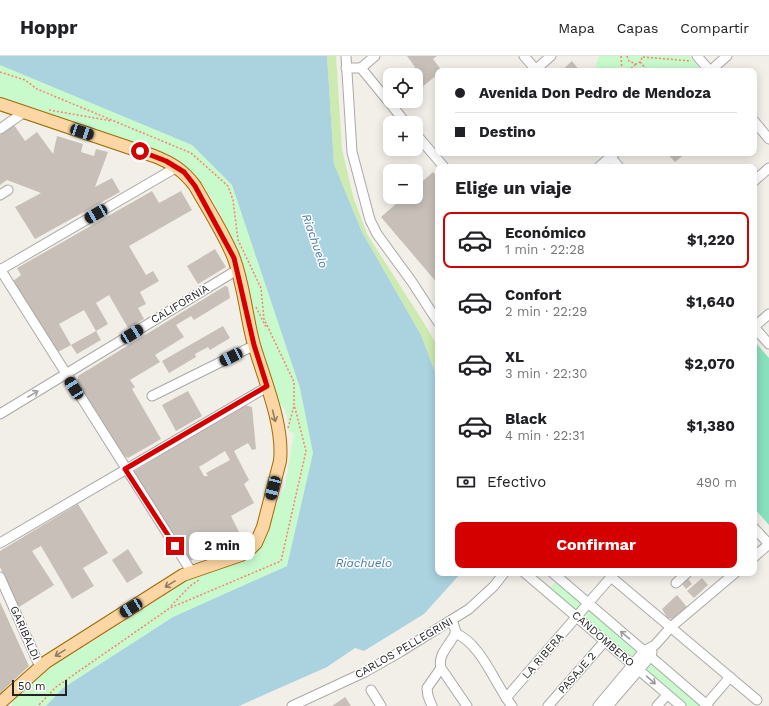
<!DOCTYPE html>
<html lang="es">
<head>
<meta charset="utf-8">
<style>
	body { margin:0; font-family:"Work Sans",sans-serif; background:#f6f6f6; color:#202124; height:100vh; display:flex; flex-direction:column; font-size:15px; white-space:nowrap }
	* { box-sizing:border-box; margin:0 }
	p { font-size:13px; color:#757577 }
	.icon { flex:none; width:22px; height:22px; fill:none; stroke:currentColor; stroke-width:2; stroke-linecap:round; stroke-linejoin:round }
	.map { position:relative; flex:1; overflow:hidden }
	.side { position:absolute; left:435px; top:108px; width:322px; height:412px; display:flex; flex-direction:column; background:#fff; border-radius:8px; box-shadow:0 2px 10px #0003 }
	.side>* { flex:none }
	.top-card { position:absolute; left:435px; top:12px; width:322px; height:88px; border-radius:8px; box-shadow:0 2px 10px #0003; display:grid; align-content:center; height:88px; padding:0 20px; background:#fff }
	.controls { position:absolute; left:383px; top:12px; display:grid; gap:8px }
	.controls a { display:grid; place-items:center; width:40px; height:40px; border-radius:8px; background:#fff; box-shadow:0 2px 10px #0003; font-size:20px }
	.scale { position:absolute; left:12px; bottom:10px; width:55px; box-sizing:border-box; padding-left:4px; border:2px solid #222; border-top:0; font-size:11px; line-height:14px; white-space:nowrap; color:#222; -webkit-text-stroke:3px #fff; paint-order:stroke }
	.end { position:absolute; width:18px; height:18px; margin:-9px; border:5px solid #d40000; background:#fff; box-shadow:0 0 0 2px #fff }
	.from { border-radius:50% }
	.bubble { position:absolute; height:28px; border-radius:8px; background:#fff; box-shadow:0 2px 10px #0003; font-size:13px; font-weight:700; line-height:28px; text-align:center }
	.car { position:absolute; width:12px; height:24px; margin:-12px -6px; border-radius:5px; box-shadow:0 0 3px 1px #0007; background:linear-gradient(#222 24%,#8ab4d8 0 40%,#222 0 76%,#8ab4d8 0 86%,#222 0) }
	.top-card b { display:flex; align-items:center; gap:14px; height:38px; font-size:15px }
	.top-card b+b { border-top:1px solid #e0e0e0 }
	.top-card i { width:10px; height:10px; background:#202124 }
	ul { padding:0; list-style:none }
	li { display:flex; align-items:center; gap:12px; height:56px; margin:0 8px 6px; padding:0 12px; border:2px solid transparent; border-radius:8px }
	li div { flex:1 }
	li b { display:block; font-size:15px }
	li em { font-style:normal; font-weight:700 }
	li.selected { border-color:#d40000 }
	li>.icon { width:36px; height:36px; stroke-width:1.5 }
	h2 { padding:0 20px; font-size:18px; line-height:48px }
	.pay { display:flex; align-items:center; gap:10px; height:44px; padding:0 20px; font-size:15px }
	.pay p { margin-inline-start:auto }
	.action { display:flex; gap:8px; margin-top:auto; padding:8px 20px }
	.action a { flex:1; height:46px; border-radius:8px; background:#d40000; color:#fff; font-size:16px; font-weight:700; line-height:46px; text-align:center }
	header { display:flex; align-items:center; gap:24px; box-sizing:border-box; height:56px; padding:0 20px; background:#fff; border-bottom:1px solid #e0e0e0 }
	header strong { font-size:19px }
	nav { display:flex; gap:22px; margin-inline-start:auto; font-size:14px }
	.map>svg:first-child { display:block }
	.grass { fill:#cdebb0 }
	.park { fill:#c8facc }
	.pitch { fill:#88e0be }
	.water { fill:#aad3df }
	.building { fill:#c7bfb8; fill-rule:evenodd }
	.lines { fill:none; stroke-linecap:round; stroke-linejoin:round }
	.minor-casing { stroke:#a9a9a9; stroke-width:11 }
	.major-casing { stroke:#a06b00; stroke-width:14 }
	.path { stroke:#fa8072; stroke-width:1.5; stroke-dasharray:2 2; stroke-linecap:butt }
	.minor { stroke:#fff; stroke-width:9 }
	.major { stroke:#fcd6a4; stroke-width:12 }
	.oneway { stroke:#9c9c9c }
	.oneway2 { stroke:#8f7c63 }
	.route { stroke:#d40000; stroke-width:5 }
	.labels { text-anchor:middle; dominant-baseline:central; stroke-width:3; stroke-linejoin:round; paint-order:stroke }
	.street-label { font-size:11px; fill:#222; stroke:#fff }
	.water-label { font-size:12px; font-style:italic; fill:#4a7aab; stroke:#fff }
</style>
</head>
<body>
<header>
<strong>Hoppr</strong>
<nav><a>Mapa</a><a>Capas</a><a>Compartir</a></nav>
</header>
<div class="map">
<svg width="769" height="650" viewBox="0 0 769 650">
	<rect width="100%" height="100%" fill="#f2efe9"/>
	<path class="grass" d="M327,0H336L342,93L353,140L367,178L424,267L438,291V324L421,279L362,176L334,108Z"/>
	<g class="park">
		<path d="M599,0H689L702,15H594Z"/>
		<path d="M0,9L192,89L232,129L300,332L313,397L287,510L173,561L63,632L46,650H12L11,644L56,603H63L78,595L175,533L176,527L193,519L252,500L261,492L266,481L268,467L285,430L294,377L289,376C289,370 287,358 284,352C282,349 278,347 276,344C271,335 269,322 266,312C244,243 237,136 167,98L0,42Z"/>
		<path d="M555,526L583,549L577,557L548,534Z"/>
		<path d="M588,554L638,596L632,604L581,562Z"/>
		<path d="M650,606L700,649L699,650H686L643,614Z"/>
	</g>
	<path class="pitch" d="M755,286L769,302V469L754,452Z"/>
	<path class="water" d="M0,0H327L334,108L362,176L421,279L438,324V517H461L424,558L364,595L355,592L327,611L239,650H46L63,632L173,561L287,510L313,397L300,332L232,129L192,89L0,9Z"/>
	<g class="building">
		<path d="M407,0H437L433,3L442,15H438V18L416,36V19H405L415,11Z"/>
		<path d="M572,5L580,15H561Z"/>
		<path d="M14,69L25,85L37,76L53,98L57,80L83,88L81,96L94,100L96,93L108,96L95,131L112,122L120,136L35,183L15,151L41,137L7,124L0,129V79Z"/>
		<path d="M667,97H686L675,106Z"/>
		<path d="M433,116L438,122V228L381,161L404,141H416V131Z"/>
		<path d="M152,135L159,147L181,135L192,154L129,190L146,219L153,215L159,225L140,236L146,248L138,252L144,263L128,272L109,239L96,247L108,268L96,275L84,254L59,268L71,289L96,275L101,284L77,298L71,289L58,296L13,225L21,219L17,212Z"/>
		<path d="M215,193L226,211L198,228L187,210Z"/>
		<path d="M225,230L228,231L230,242L194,264L191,260L176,269L184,281L155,299L160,306L130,324L135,331L132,333L161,383L128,402L121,398L77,326L78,320Z"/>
		<path d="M223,270L230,282L210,294L208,291L195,298L196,301L169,317L162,305Z"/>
		<path d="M188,335L202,360L176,375L162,349Z"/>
		<path d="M244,349L252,351L256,393L252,394L248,387L234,395L249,424L244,428L254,447L231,460L242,482L237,488L189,505L133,416ZM225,395L230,404L206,417L208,420H204L199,411Z"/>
		<path d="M78,448L108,497L83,512L94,530L72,543L41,490L32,495L54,529L19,551L0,511V495Z"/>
		<path d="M128,493L143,517L127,527L112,504Z"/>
		<path d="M686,520L692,528L686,533L680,525Z"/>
		<path d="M702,522L708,529L694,542L687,535Z"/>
		<path d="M677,539L687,551L672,564L670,562L668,563L662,553Z"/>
		<path d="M0,546L29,610L0,637Z"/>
		<path d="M345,641L351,650H332Z"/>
	</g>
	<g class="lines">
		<g class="minor-casing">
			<g id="minor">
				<path d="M346,0L352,96L370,164L377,178L412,226L438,266"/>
				<path d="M524,0L537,15"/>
				<path d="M697,0L710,15"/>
				<path d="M346,12H361L406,67"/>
				<path d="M361,12L375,0"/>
				<path d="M534,15L551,0"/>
				<path d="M710,15L727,0"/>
				<path d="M754,65L769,83"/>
				<path d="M0,73L23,57"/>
				<path d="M416,78L444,111"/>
				<path d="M607,97L619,111"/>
				<path d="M599,111L615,97"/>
				<path d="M754,125L769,112"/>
				<path d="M0,139L8,134"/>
				<path d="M0,213L191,515"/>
				<path d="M0,214L177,111"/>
				<path d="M754,271L769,288"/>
				<path d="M754,271L769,258"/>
				<path d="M152,340L255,289"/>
				<path d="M0,358L237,214"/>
				<path d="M754,472L769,488"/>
				<path d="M0,487L267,331"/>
				<path d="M754,501L769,488"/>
				<path d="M525,517L681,650"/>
				<path d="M553,517L708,650"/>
				<path d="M0,521L40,611"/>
				<path d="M676,527L687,517"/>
				<path d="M452,564L456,576C451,588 437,598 441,612L467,650"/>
				<path d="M455,577C482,588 495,629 512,650"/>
				<path d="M371,634L381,650"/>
				<path d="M506,642L611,521L757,644"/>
				<path d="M292,650L365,616L400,596L469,553L494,530L504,517"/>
				<path d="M432,650L428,640L427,632L441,612"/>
				<path d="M548,650L605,585"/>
				<path d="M598,650L644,595L655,589L671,571L735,517"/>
				<path d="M608,650L650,601L652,596"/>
				<path d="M657,650L667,639"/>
				<path d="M705,650L730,621"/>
			</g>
		</g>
		<g class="major-casing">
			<path id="major" d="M0,48L154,100C172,107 184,115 195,130C208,153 223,176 233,200C244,228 246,260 254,289C264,323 284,369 280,405L263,471L256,487L250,493L241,499L183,519L46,606L0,647"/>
		</g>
		<g class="path">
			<path d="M621,0L622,15"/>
			<path d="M627,0L629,5L636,8L640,6L643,0"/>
			<path d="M643,1L691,5"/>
			<path d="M640,6L648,15"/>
			<path d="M628,15L636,8"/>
			<path d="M0,16L25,24L37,33L191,97L228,130L233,144L238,184L261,232L264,263L294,326V348L306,395L281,505L170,552L56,631L38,650"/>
			<path d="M49,54L112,65"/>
			<path d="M256,251L266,271"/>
			<path d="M288,372L294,350"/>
			<path d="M171,550L190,530L199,524"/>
		</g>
		<use href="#minor" class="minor"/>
		<use href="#major" class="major"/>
	</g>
	<defs><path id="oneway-shaft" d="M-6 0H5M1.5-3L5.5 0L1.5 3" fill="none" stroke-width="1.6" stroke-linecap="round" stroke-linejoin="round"/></defs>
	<g class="oneway">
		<use href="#oneway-shaft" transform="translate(33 338) rotate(-31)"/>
		<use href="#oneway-shaft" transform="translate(625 579) rotate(-140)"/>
		<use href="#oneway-shaft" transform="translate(651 624) rotate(41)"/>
	</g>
	<g class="oneway2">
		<use href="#oneway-shaft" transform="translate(274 360) rotate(76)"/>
		<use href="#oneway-shaft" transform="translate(170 528) rotate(148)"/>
		<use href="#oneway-shaft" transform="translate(60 597) rotate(148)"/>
	</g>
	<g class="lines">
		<path class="route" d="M140,95L166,105L184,116L195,130L215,167L234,202L254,289L267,330L125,413L175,490"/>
	</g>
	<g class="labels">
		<g class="street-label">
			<text transform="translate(180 248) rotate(-31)">CALIFORNIA</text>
			<text transform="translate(25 577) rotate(66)">GARIBALDI</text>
			<text transform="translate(603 583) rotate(41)">CANDOMBERO</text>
			<text transform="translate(404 592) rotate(-30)">CARLOS PELLEGRINI</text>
			<text transform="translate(543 600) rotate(-49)">LA RIBERA</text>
			<text transform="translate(577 617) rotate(-49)">PASAJE 2</text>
		</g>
		<g class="water-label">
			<text transform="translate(315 185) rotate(71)">Riachuelo</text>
			<text x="364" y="507">Riachuelo</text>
		</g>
	</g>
</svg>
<div class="controls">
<a><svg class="icon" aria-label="locate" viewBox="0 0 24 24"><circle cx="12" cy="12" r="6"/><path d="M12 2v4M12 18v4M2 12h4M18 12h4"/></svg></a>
<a>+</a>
<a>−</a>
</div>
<div class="scale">50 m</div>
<i class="end from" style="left:140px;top:95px"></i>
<i class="end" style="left:175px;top:490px"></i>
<div class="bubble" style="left:189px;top:476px;width:66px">2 min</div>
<i class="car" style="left:82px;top:76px;rotate:108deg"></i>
<i class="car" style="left:96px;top:158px;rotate:240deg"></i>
<i class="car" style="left:132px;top:278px;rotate:58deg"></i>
<i class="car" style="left:231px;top:301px;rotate:244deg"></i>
<i class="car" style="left:74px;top:332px;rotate:328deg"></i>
<i class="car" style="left:273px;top:432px;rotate:194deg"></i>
<i class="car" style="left:131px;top:552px;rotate:238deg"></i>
<div class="top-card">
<b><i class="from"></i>Avenida Don Pedro de Mendoza</b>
<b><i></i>Destino</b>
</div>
<section class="side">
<h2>Elige un viaje</h2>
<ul>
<li class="selected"><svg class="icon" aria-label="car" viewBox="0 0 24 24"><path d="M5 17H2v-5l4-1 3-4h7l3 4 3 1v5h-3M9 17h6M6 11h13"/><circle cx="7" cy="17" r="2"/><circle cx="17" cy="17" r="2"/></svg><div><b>Económico</b><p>1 min · 22:28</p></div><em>$1,220</em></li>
<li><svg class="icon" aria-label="car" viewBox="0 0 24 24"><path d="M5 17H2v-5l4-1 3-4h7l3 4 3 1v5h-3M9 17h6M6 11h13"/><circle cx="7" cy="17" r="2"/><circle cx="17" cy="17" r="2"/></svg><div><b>Confort</b><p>2 min · 22:29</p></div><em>$1,640</em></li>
<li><svg class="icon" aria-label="car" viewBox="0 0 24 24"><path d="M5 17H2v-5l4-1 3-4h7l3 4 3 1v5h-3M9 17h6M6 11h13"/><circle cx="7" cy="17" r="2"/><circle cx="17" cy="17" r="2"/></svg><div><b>XL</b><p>3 min · 22:30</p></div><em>$2,070</em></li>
<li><svg class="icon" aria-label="car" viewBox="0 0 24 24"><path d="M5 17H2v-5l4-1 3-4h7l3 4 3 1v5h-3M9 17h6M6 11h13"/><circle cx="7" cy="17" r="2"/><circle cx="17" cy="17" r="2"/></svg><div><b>Black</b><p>4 min · 22:31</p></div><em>$1,380</em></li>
</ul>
<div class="pay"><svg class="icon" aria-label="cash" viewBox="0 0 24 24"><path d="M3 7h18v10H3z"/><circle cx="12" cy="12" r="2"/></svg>Efectivo<p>490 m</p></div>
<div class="action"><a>Confirmar</a></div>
</section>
</div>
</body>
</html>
